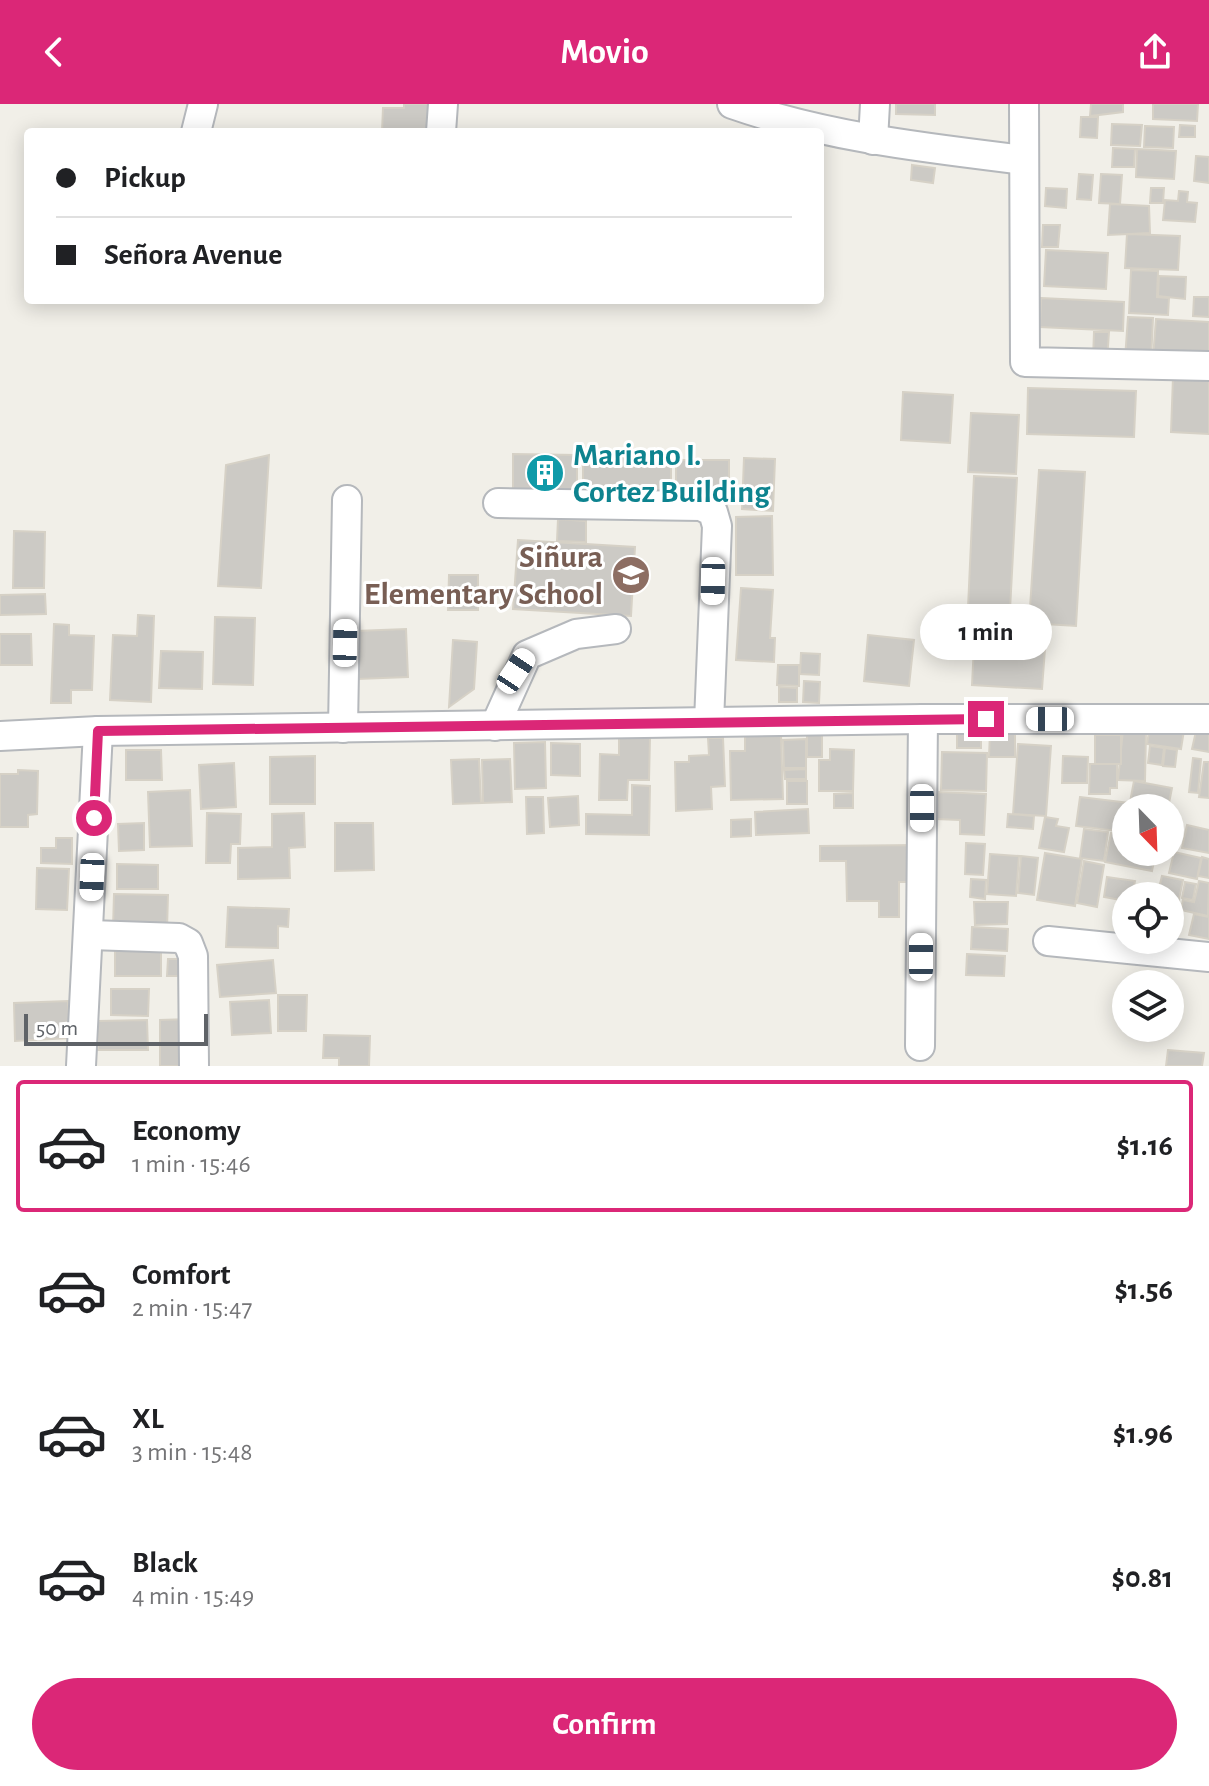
<!DOCTYPE html>
<html lang="en">
<head>
<meta charset="utf-8">
<style>
	body { margin:0; font-family:"Alegreya Sans",sans-serif; background:#f6f6f6; color:#202124; height:100vh; display:flex; flex-direction:column; font-size:30px; white-space:nowrap }
	* { box-sizing:border-box; margin:0 }
	p { font-size:26px; color:#757577 }
	.icon { flex:none; width:44px; height:44px; fill:none; stroke:currentColor; stroke-width:2; stroke-linecap:round; stroke-linejoin:round }
	.map { position:relative; height:962px; overflow:hidden }
	.side { display:flex; flex-direction:column; background:#fff; flex:1 }
	.side>* { flex:none }
	.banner { position:absolute; left:24px; top:24px; width:800px; height:176px; border-radius:8px; box-shadow:0 4px 20px #0003; display:grid; align-content:center; height:176px; padding:0 32px; background:#fff }
	.needle { width:52px; rotate:157deg }
	.buttons { position:absolute; left:1112px; top:690px; display:grid; gap:16px }
	.buttons a { display:grid; place-items:center; width:72px; height:72px; border-radius:50%; background:#fff; box-shadow:0 4px 20px #0003; font-size:40px }
	.scale { position:absolute; left:24px; bottom:20px; width:184px; box-sizing:border-box; padding-left:8px; border:4px solid #5f6368; border-top:0; font-size:22px; line-height:28px; white-space:nowrap; color:#5f6368; -webkit-text-stroke:6px #fff; paint-order:stroke }
	.end { position:absolute; width:36px; height:36px; margin:-18px; border:10px solid #db2777; background:#fff; box-shadow:0 0 0 4px #fff }
	.from { border-radius:50% }
	.bubble { position:absolute; height:56px; border-radius:28px; background:#fff; box-shadow:0 4px 20px #0003; font-size:26px; font-weight:600; line-height:56px; text-align:center }
	.car { position:absolute; width:24px; height:48px; margin:-24px -12px; border-radius:10px; box-shadow:0 0 6px 2px #0007; background:linear-gradient(#fff 24%,#345 0 40%,#fff 0 76%,#345 0 86%,#fff 0) }
	.banner b { display:flex; align-items:center; gap:28px; height:76px; font-size:30px }
	.banner b+b { border-top:2px solid #e0e0e0 }
	.banner i { width:20px; height:20px; background:#202124 }
	ul { padding:14px 0 0; list-style:none }
	li { display:flex; align-items:center; gap:24px; height:132px; margin:0 16px 12px; padding:0 16px; border:4px solid transparent; border-radius:8px }
	li div { flex:1 }
	li b { display:block; font-size:30px }
	li em { font-style:normal; font-weight:600 }
	li.selected { border-color:#db2777 }
	li>.icon { width:72px; height:72px; stroke-width:1.5 }
	.cta { display:flex; gap:16px; margin-top:auto; padding:16px 32px }
	.cta a { flex:1; height:92px; border-radius:48px; background:#db2777; color:#fff; font-size:32px; font-weight:600; line-height:92px; text-align:center }
	header { display:flex; justify-content:space-between; align-items:center; height:104px; padding:0 32px; background:#db2777; color:#fff; font-size:36px; font-weight:600 }
	.map>svg:first-child { display:block }
	.building { fill:#cccac5; stroke:#d6d1c6; stroke-width:2 }
	.lines { fill:none; stroke-linecap:round; stroke-linejoin:round }
	.minor-casing { stroke:#b5b8bc; stroke-width:32 }
	.minor { stroke:#fff; stroke-width:28 }
	.route { stroke:#db2777; stroke-width:10 }
	.labels { text-anchor:middle; dominant-baseline:central; stroke-width:6; stroke-linejoin:round; paint-order:stroke }
	.culture-label { font-size:32px; font-weight:bold; fill:#0d838f; stroke:#fff; text-anchor:start }
	.education-label { font-size:32px; font-weight:bold; fill:#785e54; stroke:#fff; text-anchor:end }
</style>
</head>
<body>
<header><svg class="icon" aria-label="back" viewBox="0 0 24 24"><path d="M15 5l-7 7 7 7"/></svg>Movio<svg class="icon" aria-label="share" viewBox="0 0 24 24"><path d="M12 15V3M7 8l5-5 5 5M5 13v7h14v-7"/></svg></header>
<div class="map">
<svg width="1209" height="962" viewBox="0 0 1209 962">
	<rect width="100%" height="100%" fill="#f1efe8"/>
	<g class="building">
		<path d="M404,0H436L432,28H382L383,4H404Z"/>
		<path d="M896,0H935V11L896,10Z"/>
		<path d="M1091,0H1123V8L1090,12Z"/>
		<path d="M1153,0H1198L1197,17L1153,15Z"/>
		<path d="M1081,13H1098L1097,34L1080,33Z"/>
		<path d="M1112,20L1142,21L1140,42L1111,41Z"/>
		<path d="M1180,21L1195,22V33H1179Z"/>
		<path d="M1145,22L1174,23L1173,44L1144,43Z"/>
		<path d="M1113,44L1135,45L1134,63H1112Z"/>
		<path d="M1137,45L1176,47L1174,75L1136,73Z"/>
		<path d="M1196,52L1209,53V79L1194,77Z"/>
		<path d="M912,61L935,64L933,79L911,76Z"/>
		<path d="M1079,70L1093,71L1091,96L1077,95Z"/>
		<path d="M1101,70L1122,71L1120,100L1099,99Z"/>
		<path d="M1046,84L1067,85L1066,104L1045,102Z"/>
		<path d="M1151,84H1164L1163,99H1150Z"/>
		<path d="M1179,87L1188,88L1187,98L1197,99L1195,118L1163,116L1165,96L1178,97Z"/>
		<path d="M1110,100L1149,102L1150,129L1108,131Z"/>
		<path d="M1043,121H1060L1058,143H1042Z"/>
		<path d="M1127,130L1180,132L1178,166L1125,164Z"/>
		<path d="M1046,146L1108,149L1106,185L1044,182Z"/>
		<path d="M1131,166L1158,167L1157,193L1169,194L1168,211L1129,209Z"/>
		<path d="M1159,172L1186,173L1185,195L1158,192Z"/>
		<path d="M1194,193H1209V213L1193,212Z"/>
		<path d="M1041,194L1124,198L1123,227L1040,223Z"/>
		<path d="M1128,213L1153,214L1151,257L1125,255Z"/>
		<path d="M1156,215L1209,218V257L1153,254Z"/>
		<path d="M1094,228H1109L1107,256L1093,255Z"/>
		<path d="M1173,273L1209,275V330L1171,328Z"/>
		<path d="M1028,284L1136,287L1134,333L1027,330Z"/>
		<path d="M903,288L953,291L950,339L901,336Z"/>
		<path d="M971,309L1019,311L1016,370L968,368Z"/>
		<path d="M513,350L577,351V388L513,387Z"/>
		<path d="M269,351L261,484L218,482L226,361Z"/>
		<rect x="583" y="353" width="88" height="35"/>
		<path d="M744,354L775,355L773,407L742,405Z"/>
		<rect x="676" y="356" width="53" height="31"/>
		<path d="M1039,366L1085,368L1076,522L1029,519Z"/>
		<path d="M974,372L1017,374L1010,506L968,504Z"/>
		<path d="M772,412L773,471H736V413Z"/>
		<path d="M558,415L586,417V438L557,437Z"/>
		<path d="M14,427L45,428L44,484H13Z"/>
		<path d="M518,436L635,443L631,512L513,505Z"/>
		<path d="M449,471H478V506H448Z"/>
		<path d="M741,484L773,486L770,534H775L774,558L736,556Z"/>
		<path d="M45,490L46,510L0,511V491Z"/>
		<path d="M975,509L1025,512L1023,540L973,537Z"/>
		<path d="M138,511L154,512L151,598L110,596L113,531L137,532Z"/>
		<path d="M215,513L255,514L253,581L213,580Z"/>
		<path d="M54,520L69,521V531L94,532L92,586H71V599H51Z"/>
		<path d="M406,525L408,573L358,575L356,527Z"/>
		<path d="M0,530H31L32,561H0Z"/>
		<path d="M868,531L914,536L909,582L864,577Z"/>
		<path d="M453,536L477,538L474,585L449,603Z"/>
		<path d="M974,541L1045,545L1042,585L972,581Z"/>
		<path d="M161,547L203,548L202,585L159,584Z"/>
		<path d="M801,549L820,550L819,571L800,570Z"/>
		<path d="M778,561H799V582L777,581Z"/>
		<path d="M804,577L820,578L819,599L803,598Z"/>
		<path d="M779,583L797,584V598H779Z"/>
		<path d="M1150,622L1184,626L1181,645L1147,640Z"/>
		<path d="M1197,623L1209,625V648L1192,645Z"/>
		<path d="M981,626V644H957V627Z"/>
		<path d="M1123,626H1146L1145,677L1118,676Z"/>
		<path d="M990,628L1015,629V653H989Z"/>
		<path d="M781,631L783,695L731,696L730,647H745V632Z"/>
		<rect x="807" y="631" width="15" height="22"/>
		<rect x="1095" y="631" width="26" height="29"/>
		<path d="M619,633L650,634L649,676H628L627,696H599L600,650L619,651Z"/>
		<path d="M708,634H723L725,682L711,683L712,705L676,707L675,658H689V652L709,651Z"/>
		<path d="M806,635V664H784L783,636Z"/>
		<path d="M545,638L546,684L515,685L514,639Z"/>
		<path d="M551,639L580,640V672L551,671Z"/>
		<path d="M1018,640L1051,642L1046,712L1013,710Z"/>
		<path d="M1150,642L1164,644L1162,661L1148,659Z"/>
		<path d="M1165,644L1177,646L1175,663L1163,662Z"/>
		<path d="M830,645L854,646L853,687H819V656H830Z"/>
		<path d="M126,646H161L162,676H126Z"/>
		<path d="M942,648L987,649L986,687L941,686Z"/>
		<path d="M315,652V700H270V653Z"/>
		<path d="M1063,652L1088,653L1087,679H1062Z"/>
		<path d="M1193,654L1201,655L1198,689L1189,688Z"/>
		<path d="M479,655L481,699L453,700L451,656Z"/>
		<path d="M510,655L512,698L483,699L482,656Z"/>
		<path d="M1204,658H1209V694L1199,693Z"/>
		<path d="M234,659L236,703L201,705L199,661Z"/>
		<path d="M1090,660H1117V684H1110V690H1089Z"/>
		<path d="M806,665V675H785L784,666Z"/>
		<path d="M18,666L38,667L37,710L28,711V723H0V670H18Z"/>
		<rect x="787" y="677" width="20" height="23"/>
		<path d="M1134,677L1172,684L1168,704L1130,698Z"/>
		<path d="M632,681L650,682L649,731L586,730V710L632,711Z"/>
		<path d="M190,686L192,742L150,743L148,688Z"/>
		<path d="M938,688L986,690L984,731L960,730V716L936,715Z"/>
		<path d="M853,689V704H834V690Z"/>
		<path d="M578,692L579,721L550,723L548,694Z"/>
		<path d="M526,693H543L544,729L527,730Z"/>
		<path d="M1080,693L1130,699L1126,704V728L1076,722Z"/>
		<path d="M808,705L809,729L756,731L755,708Z"/>
		<path d="M207,709L241,710L240,740H231L230,759H206Z"/>
		<path d="M304,709L305,743L289,744L290,774L238,775V744L272,743V710Z"/>
		<path d="M1008,710L1034,712L1033,725L1007,723Z"/>
		<path d="M1045,713L1058,715L1056,722L1069,724L1064,748L1039,744Z"/>
		<path d="M751,715V732L731,733V716Z"/>
		<path d="M144,719V746L119,747L118,720Z"/>
		<path d="M335,719H373L374,766L335,767Z"/>
		<path d="M1187,721L1209,726V749L1182,744Z"/>
		<path d="M1084,725L1108,728L1104,757L1080,754Z"/>
		<path d="M1111,729L1126,731V748H1156L1152,767L1105,758Z"/>
		<path d="M56,734H72V760L41,759V744H56Z"/>
		<path d="M966,739L985,740L983,771L965,770Z"/>
		<path d="M916,741V778H899V813H879V797H847L846,757H820V742Z"/>
		<path d="M1174,748L1201,754L1197,775L1169,769Z"/>
		<path d="M1045,749L1082,755L1075,802L1037,796Z"/>
		<path d="M990,750L1019,752L1016,792L987,790Z"/>
		<path d="M1021,752L1038,754L1034,791L1018,789Z"/>
		<path d="M1202,753L1209,755V774L1198,772Z"/>
		<path d="M1084,757L1104,761L1097,803L1077,799Z"/>
		<path d="M117,760L158,761V785H117Z"/>
		<path d="M37,764L69,765L67,806L36,805Z"/>
		<path d="M1162,772L1183,776L1178,800L1170,798V792H1157Z"/>
		<path d="M1107,773L1135,777L1132,792H1126V797L1104,793Z"/>
		<path d="M971,775L986,776L985,795L970,793Z"/>
		<path d="M1199,777L1209,779L1208,812L1181,806L1183,796L1194,798Z"/>
		<path d="M1185,778L1196,780L1193,796L1182,794Z"/>
		<path d="M114,790L168,791L167,825L113,824Z"/>
		<path d="M974,798H1008L1007,820L975,821Z"/>
		<path d="M228,803L289,805L288,823L278,822V844L226,843Z"/>
		<path d="M1194,810L1209,813V835L1189,831Z"/>
		<path d="M972,823L1008,825L1007,847L971,845Z"/>
		<rect x="115" y="844" width="46" height="28"/>
		<path d="M967,850L1005,852L1004,872L966,871Z"/>
		<path d="M168,855H187V872H167Z"/>
		<path d="M273,856L276,889L220,893L217,861Z"/>
		<path d="M111,885H149L148,912L111,911Z"/>
		<path d="M278,891H307L306,927H278Z"/>
		<path d="M269,896L271,929L232,931L230,898Z"/>
		<path d="M68,897L70,934L15,937L14,899Z"/>
		<path d="M190,915L191,962H160V916Z"/>
		<path d="M147,916L148,946H98V917Z"/>
		<path d="M324,931L370,932L369,962H339V954H323Z"/>
		<path d="M1168,946L1204,949L1202,962H1166Z"/>
	</g>
	<g class="lines">
		<g class="minor-casing">
			<g id="minor">
				<path d="M732,0C826,33 926,44 1024,56"/>
				<path d="M1024,0L1025,258L1209,262"/>
				<path d="M196,28L203,0"/>
				<path d="M441,28L443,0"/>
				<path d="M873,36L875,0"/>
				<path d="M498,399L701,402L713,408L717,422L709,618"/>
				<path d="M495,622L527,551L576,530L616,525"/>
				<path d="M343,624L347,396"/>
				<path d="M0,632L98,627L923,615H1209"/>
				<path d="M90,831L179,834L188,839L193,852L194,962"/>
				<path d="M1048,837L1209,853"/>
				<path d="M920,942L923,615"/>
				<path d="M81,962L98,627"/>
			</g>
		</g>
		<use href="#minor" class="minor"/>
	</g>
	<g class="lines">
		<path class="route" d="M94,714L98,627L986,615"/>
	</g>
	<defs>
		<g id="building-disc" transform="scale(2)"><circle r="9.5" fill="#0f9aa8" stroke="#fff"/><path d="M-4-6H4V6H1V3H-1V6H-4ZM-2.5-4.3h1.7v1.8h-1.7ZM.8-4.3h1.7v1.8H.8ZM-2.5-1h1.7V.8h-1.7ZM.8-1h1.7V.8H.8Z" fill="#fff"/></g>
		<g id="school-disc" transform="scale(2)"><circle r="9.5" fill="#8d6e63" stroke="#fff"/><path d="M0-5L7-2L0 1L-7-2ZM-4 1L0 2.5L4 1V4Q0 6-4 4Z" fill="#fff"/></g>
	</defs>
	<g fill-rule="evenodd">
		<use href="#building-disc" x="545" y="369"/>
		<use href="#school-disc" x="631" y="471"/>
	</g>
	<g class="labels">
		<g class="culture-label">
			<text x="573" y="351">Mariano I.<tspan x="573" dy="37">Cortez Building</tspan></text>
		</g>
		<g class="education-label">
			<text x="603" y="453">Siñura<tspan x="603" dy="37">Elementary School</tspan></text>
		</g>
	</g>
</svg>
<div class="buttons">
<a><svg class="needle" viewBox="-14 -14 28 28"><path d="M0-13l5 13h-10z" fill="#e53935"/><path d="M0 13l5-13h-10z" fill="#757577"/></svg></a>
<a><svg class="icon" aria-label="locate" viewBox="0 0 24 24"><circle cx="12" cy="12" r="6"/><path d="M12 2v4M12 18v4M2 12h4M18 12h4"/></svg></a>
<a><svg class="icon" aria-label="layers" viewBox="0 0 24 24"><path d="M12 4l9 5-9 5-9-5zM3 14l9 5 9-5"/></svg></a>
</div>
<div class="scale">50 m</div>
<i class="end from" style="left:94px;top:714px"></i>
<i class="end" style="left:986px;top:615px"></i>
<div class="bubble" style="left:920px;top:500px;width:132px">1 min</div>
<i class="car" style="left:713px;top:477px;rotate:181deg"></i>
<i class="car" style="left:345px;top:539px;rotate:1deg"></i>
<i class="car" style="left:516px;top:567px;rotate:33deg"></i>
<i class="car" style="left:1050px;top:615px;rotate:270deg"></i>
<i class="car" style="left:922px;top:704px;rotate:180deg"></i>
<i class="car" style="left:92px;top:773px;rotate:182deg"></i>
<i class="car" style="left:921px;top:853px;rotate:0deg"></i>
<div class="banner">
<b><i class="from"></i>Pickup</b>
<b><i></i>Señora Avenue</b>
</div>
</div>
<section class="side">
<ul>
<li class="selected"><svg class="icon" aria-label="car" viewBox="0 0 24 24"><path d="M5 17H2v-5l4-1 3-4h7l3 4 3 1v5h-3M9 17h6M6 11h13"/><circle cx="7" cy="17" r="2"/><circle cx="17" cy="17" r="2"/></svg><div><b>Economy</b><p>1 min · 15:46</p></div><em>$1.16</em></li>
<li><svg class="icon" aria-label="car" viewBox="0 0 24 24"><path d="M5 17H2v-5l4-1 3-4h7l3 4 3 1v5h-3M9 17h6M6 11h13"/><circle cx="7" cy="17" r="2"/><circle cx="17" cy="17" r="2"/></svg><div><b>Comfort</b><p>2 min · 15:47</p></div><em>$1.56</em></li>
<li><svg class="icon" aria-label="car" viewBox="0 0 24 24"><path d="M5 17H2v-5l4-1 3-4h7l3 4 3 1v5h-3M9 17h6M6 11h13"/><circle cx="7" cy="17" r="2"/><circle cx="17" cy="17" r="2"/></svg><div><b>XL</b><p>3 min · 15:48</p></div><em>$1.96</em></li>
<li><svg class="icon" aria-label="car" viewBox="0 0 24 24"><path d="M5 17H2v-5l4-1 3-4h7l3 4 3 1v5h-3M9 17h6M6 11h13"/><circle cx="7" cy="17" r="2"/><circle cx="17" cy="17" r="2"/></svg><div><b>Black</b><p>4 min · 15:49</p></div><em>$0.81</em></li>
</ul>
<div class="cta"><a>Confirm</a></div>
</section>
</body>
</html>
